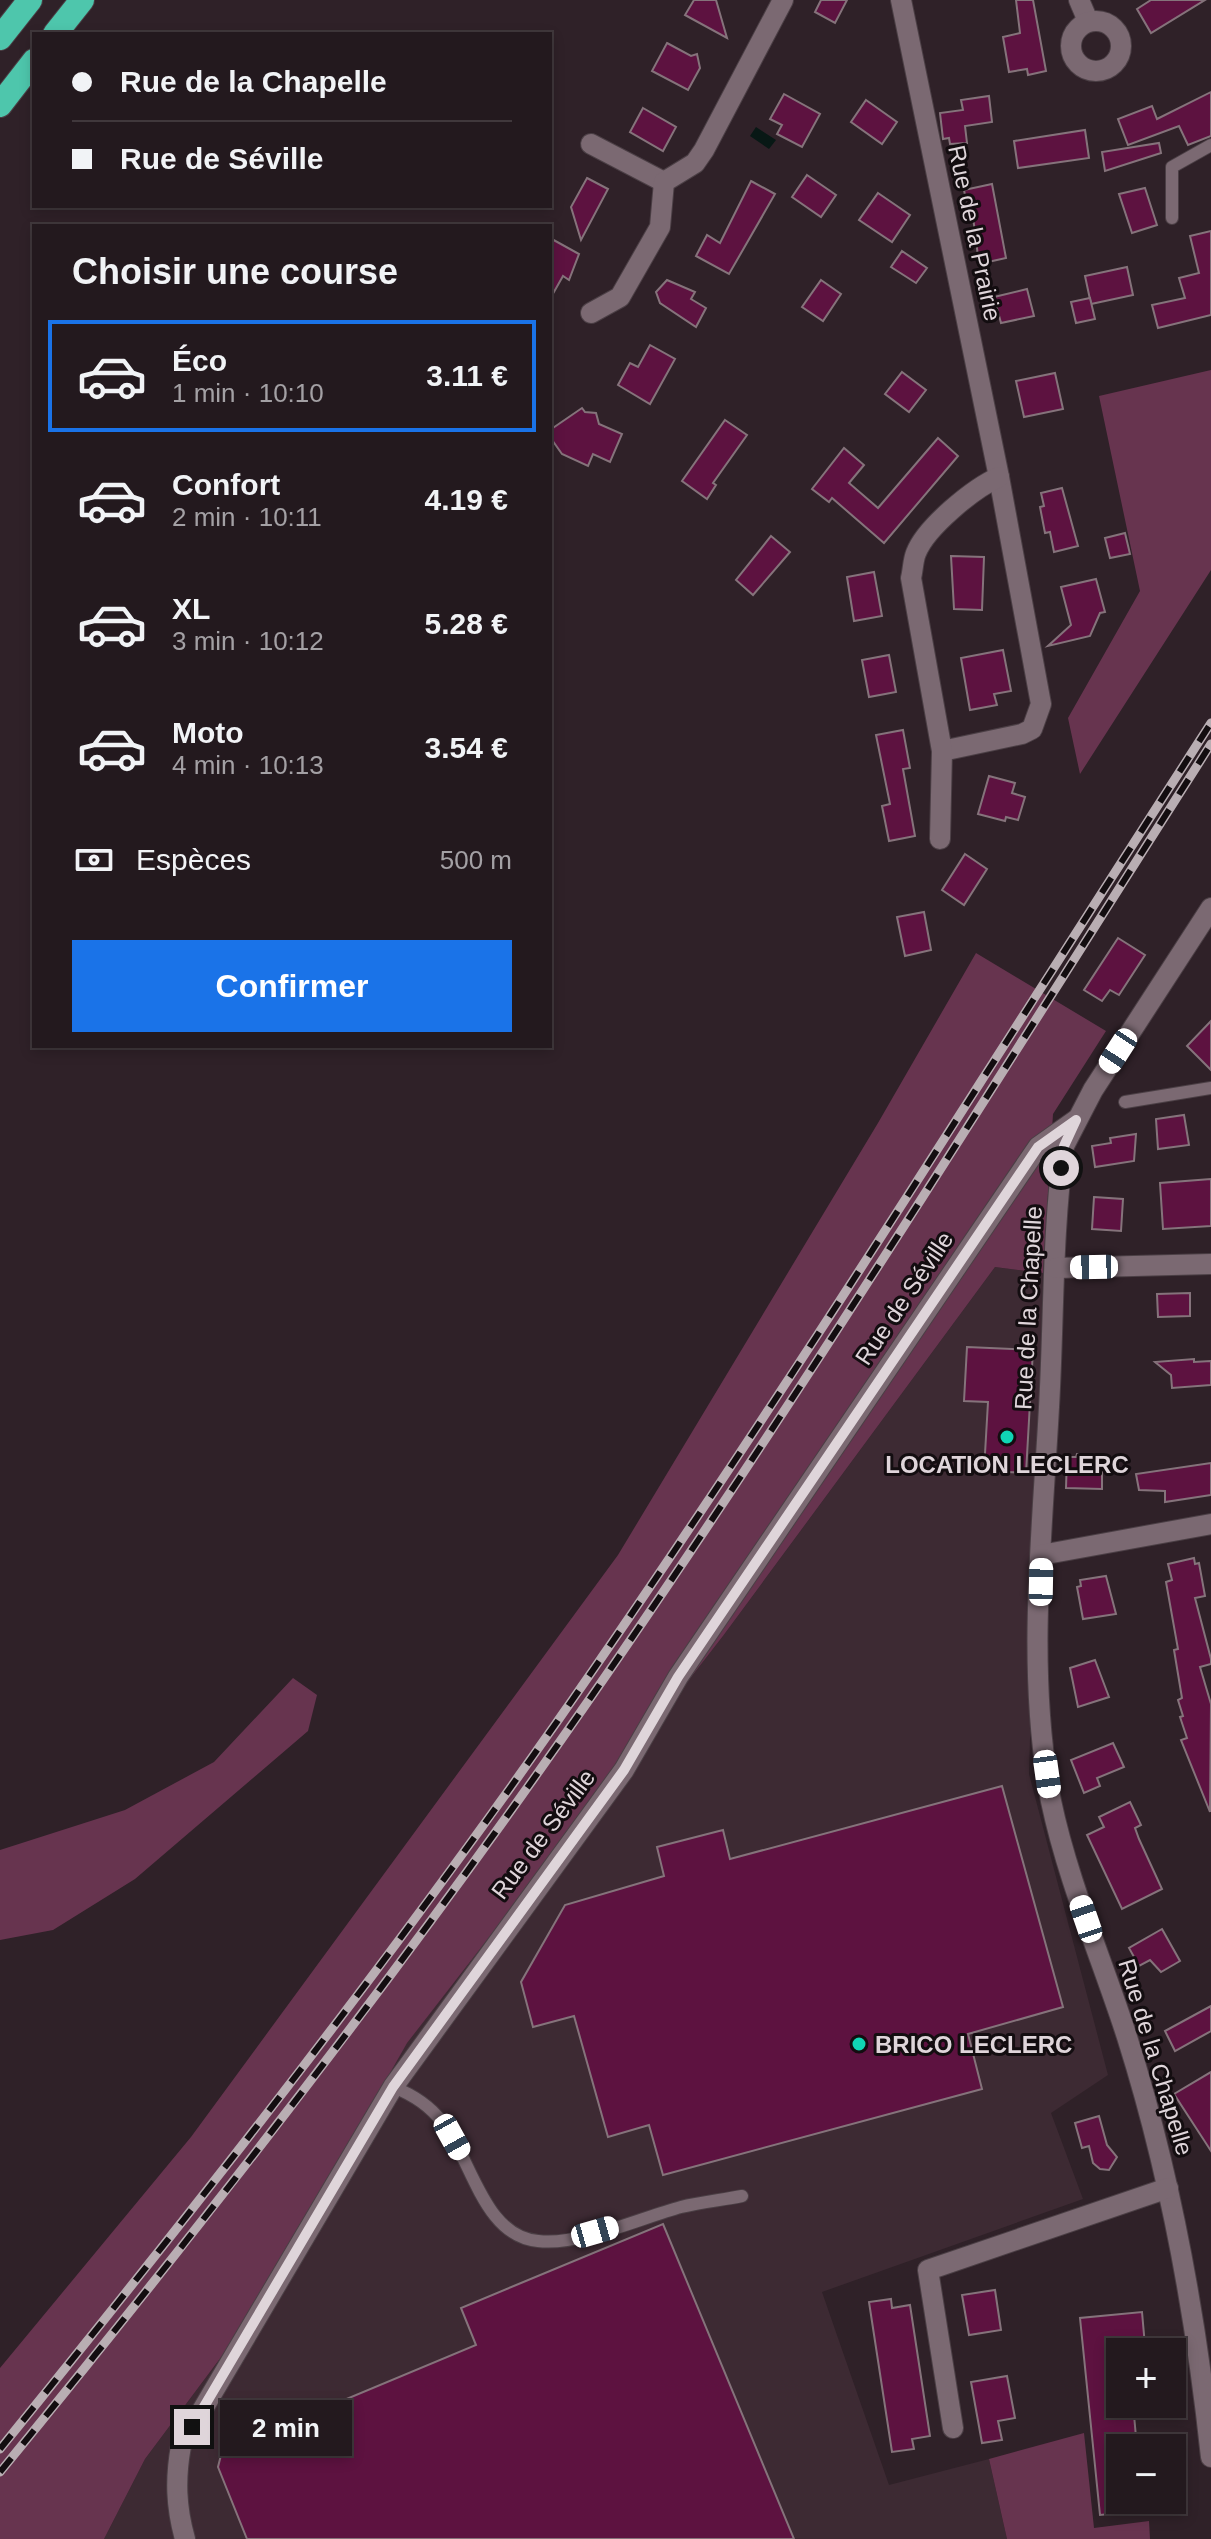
<!DOCTYPE html>
<html lang="fr">
<head>
<meta charset="utf-8">
<style>
	body { margin:0; font-family:Helvetica,sans-serif; background:#2f262b; color:#f1f3f6; height:100vh; display:flex; flex-direction:column; font-size:30px; white-space:nowrap }
	* { box-sizing:border-box; margin:0 }
	p { font-size:26px; color:#a3a0a4 }
	.icon { flex:none; width:44px; height:44px; fill:none; stroke:currentColor; stroke-width:2; stroke-linecap:round; stroke-linejoin:round }
	.map { position:relative; flex:1; overflow:hidden }
	.details { position:absolute; left:32px; top:224px; width:520px; height:824px; display:flex; flex-direction:column; background:#23191e; border-radius:0px; box-shadow:0 4px 12px #0003,0 0 0 2px #40383c }
	.details>* { flex:none }
	.top-card { position:absolute; left:32px; top:32px; width:520px; height:176px; border-radius:0px; box-shadow:0 4px 12px #0003,0 0 0 2px #40383c; display:grid; align-content:center; height:176px; padding:0 40px; background:#23191e }
	.buttons { position:absolute; left:1106px; top:2338px; display:grid; gap:16px }
	.buttons a { display:grid; place-items:center; width:80px; height:80px; border-radius:0px; background:#23191e; box-shadow:0 4px 12px #0003,0 0 0 2px #40383c; font-size:40px }
	.end { position:absolute; width:36px; height:36px; margin:-18px; border:10px solid #dfd5da; background:#111; box-shadow:0 0 0 4px #111 }
	.from { border-radius:50% }
	.bubble { position:absolute; height:56px; border-radius:0px; background:#23191e; box-shadow:0 4px 12px #0003,0 0 0 2px #40383c; font-size:26px; font-weight:800; line-height:56px; text-align:center }
	.car { position:absolute; width:24px; height:48px; margin:-24px -12px; border-radius:10px; box-shadow:0 0 6px 2px #0007; background:linear-gradient(#fff 24%,#345 0 40%,#fff 0 76%,#345 0 86%,#fff 0) }
	.top-card b { display:flex; align-items:center; gap:28px; height:76px; font-size:30px }
	.top-card b+b { border-top:2px solid #40383c }
	.top-card i { width:20px; height:20px; background:#f1f3f6 }
	ul { padding:0; list-style:none }
	li { display:flex; align-items:center; gap:24px; height:112px; margin:0 16px 12px; padding:0 24px; border:4px solid transparent; border-radius:0px }
	li div { flex:1 }
	li b { display:block; font-size:30px }
	li em { font-style:normal; font-weight:800 }
	li.selected { border-color:#1a73e8 }
	li>.icon { width:72px; height:72px; stroke-width:1.5 }
	h2 { padding:0 40px; font-size:36px; line-height:96px }
	.pay { display:flex; align-items:center; gap:20px; height:88px; padding:0 40px; font-size:30px }
	.pay p { margin-inline-start:auto }
	.primary-button { display:flex; gap:16px; margin-top:auto; padding:16px 40px }
	.primary-button a { flex:1; height:92px; border-radius:0px; background:#1a73e8; color:#fff; font-size:32px; font-weight:800; line-height:92px; text-align:center }
	.map>svg:first-child { display:block }
	.built { fill:#3d2a33 }
	.green { fill:#67344f }
	.water { fill:#081815 }
	.building { fill:#5d1240; stroke:#85737b; stroke-width:2 }
	.lines { fill:none; stroke-linecap:round; stroke-linejoin:round }
	.service-casing { stroke:#4b3f45; stroke-width:14 }
	.minor-casing { stroke:#4b3f45; stroke-width:22 }
	.motorway-casing { stroke:#4b3f45; stroke-width:26 }
	.service { stroke:#7b6972; stroke-width:12 }
	.minor { stroke:#7b6972; stroke-width:20 }
	.motorway { stroke:#4ec6ac; stroke-width:24 }
	.rail-casing { stroke:#b9aeb3; stroke-width:9 }
	.rail { stroke:#130d10; stroke-width:6; stroke-dasharray:18; stroke-linecap:butt }
	.route { stroke:#dfd5da; stroke-width:10 }
	.poi-dot { fill:#10d5b4; stroke:#130d10; stroke-width:3 }
	.labels { text-anchor:middle; dominant-baseline:central; stroke-width:6; stroke-linejoin:round; paint-order:stroke }
	.street-label { font-size:24px; fill:#dfd5da; stroke:#130d10 }
	.poi-label { font-size:24px; font-weight:bold; fill:#dfd5da; stroke:#130d10 }
</style>
</head>
<body>
<div class="map">
<svg width="1211" height="2539" viewBox="0 0 1211 2539">
	<rect width="100%" height="100%" fill="#2f2128"/>
	<path class="built" d="M995,1267L1043,1273L1029,1774L1108,2075L1051,2113L1083,2199L822,2292L889,2485L989,2459L1007,2539H104L145,2459L254,2313L406,2043L723,1636Z"/>
	<g class="green">
		<path d="M1211,370V570L1080,774L1068,718L1140,591L1099,396Z"/>
		<path d="M976,953L1106,1031L1053,1114L1043,1273L995,1267L723,1636L407,2043L254,2313L145,2459L104,2539H0V2368L191,2137L618,1555L878,1123Z"/>
		<path d="M293,1678L317,1695L308,1731L135,1879L53,1930L0,1940V1850L125,1810L214,1762Z"/>
		<path d="M1084,2433L1094,2528L1149,2521L1150,2539H1007L989,2459Z"/>
	</g>
	<path class="water" d="M756,127L776,140L769,149L750,136Z"/>
	<g class="building">
		<path d="M694,0H716L727,38L685,15Z"/>
		<path d="M821,0H847L835,23L815,12Z"/>
		<path d="M1016,0H1033L1046,71L1028,75L1027,69L1009,72L1003,37L1020,33Z"/>
		<path d="M1151,0H1205L1151,33L1137,9Z"/>
		<path d="M667,43L691,56L697,54L700,68L688,90L652,71Z"/>
		<path d="M1211,92V136L1188,145L1179,126L1128,145L1118,119L1152,106L1157,119Z"/>
		<path d="M784,94L820,114L802,147L777,134L782,125L770,119Z"/>
		<path d="M989,96L992,122L965,126L967,143L950,144L949,138L943,139L940,113L963,110L961,100Z"/>
		<path d="M866,100L897,122L882,144L851,122Z"/>
		<path d="M643,108L676,127L663,151L630,132Z"/>
		<path d="M1085,130L1089,158L1018,168L1014,141Z"/>
		<path d="M1159,143L1161,153L1105,171L1102,152Z"/>
		<path d="M807,175L836,195L821,217L792,197Z"/>
		<path d="M587,178L608,189L581,240L571,207Z"/>
		<path d="M751,181L775,194L729,274L696,256L707,235L720,243Z"/>
		<path d="M992,184L1006,258L979,264L972,209L968,210L964,190Z"/>
		<path d="M1145,188L1157,225L1132,233L1119,194Z"/>
		<path d="M878,193L910,215L892,242L859,220Z"/>
		<path d="M1211,231V315L1158,328L1152,305L1185,298L1179,278L1199,273L1190,236Z"/>
		<path d="M550,238L579,254L569,280L563,276L550,299Z"/>
		<path d="M902,251L927,268L916,283L891,267Z"/>
		<path d="M1127,267L1133,295L1091,304L1085,276Z"/>
		<path d="M667,280L695,292L691,299L706,308L696,327L660,303L656,292Z"/>
		<path d="M821,280L841,294L823,321L802,307Z"/>
		<path d="M1027,289L1034,316L1001,323L994,297Z"/>
		<path d="M1090,298L1095,319L1076,323L1071,302Z"/>
		<path d="M650,345L675,359L650,404L618,385L630,363L638,367Z"/>
		<path d="M902,372L926,390L909,412L885,394Z"/>
		<path d="M1055,373L1063,409L1024,417L1016,381Z"/>
		<path d="M582,408L585,412L596,413L599,424L622,434L610,462L593,454L588,466L562,454L550,437V430Z"/>
		<path d="M725,420L747,435L713,483L716,485L707,499L682,481Z"/>
		<path d="M938,438L958,456L884,543L832,498L829,502L812,489L844,448L864,465L849,483L878,508Z"/>
		<path d="M1062,488L1078,546L1054,552L1050,532L1045,533L1040,507L1044,506L1041,493Z"/>
		<path d="M1125,533L1130,554L1110,558L1105,538Z"/>
		<path d="M771,536L790,552L753,595L736,580Z"/>
		<path d="M951,556L984,557L982,610L954,609Z"/>
		<path d="M874,572L882,616L854,621L847,577Z"/>
		<path d="M1096,579L1105,612L1100,613L1090,636L1048,646L1071,625L1061,587Z"/>
		<path d="M1003,650L1011,691L994,694L997,705L970,710L961,658Z"/>
		<path d="M889,655L896,692L869,697L862,660Z"/>
		<path d="M903,730L910,768L903,769L915,836L889,841L882,806L890,804L876,735Z"/>
		<path d="M989,776L1015,783L1012,793L1025,797L1018,820L1006,817L1005,821L978,814Z"/>
		<path d="M965,854L987,869L964,905L942,890Z"/>
		<path d="M924,912L931,950L905,956L897,917Z"/>
		<path d="M1118,938L1145,955L1119,995L1110,990L1102,1001L1084,990Z"/>
		<path d="M1211,1021V1070L1187,1046Z"/>
		<path d="M1184,1115L1189,1145L1158,1149L1156,1119Z"/>
		<path d="M1136,1134L1134,1161L1095,1167L1092,1146L1111,1143L1110,1138Z"/>
		<path d="M1211,1179V1226L1163,1229L1160,1183Z"/>
		<path d="M1094,1197L1123,1199L1121,1231L1092,1229Z"/>
		<path d="M1190,1293V1316L1158,1317L1157,1294Z"/>
		<path d="M967,1347L1033,1350L1026,1473L984,1471L988,1402L964,1401Z"/>
		<path d="M1194,1359V1362L1211,1361V1385L1172,1388L1171,1375L1155,1362Z"/>
		<path d="M1077,1454L1102,1455V1489L1066,1488L1067,1457H1076Z"/>
		<path d="M1211,1463V1495L1165,1502V1491L1139,1490L1136,1474Z"/>
		<path d="M1194,1558L1195,1564L1199,1563L1205,1596L1195,1598L1211,1659V1664L1200,1667L1211,1704L1210,1812L1181,1740L1187,1738L1180,1717L1183,1716L1178,1700L1182,1698L1174,1650L1178,1649L1166,1582L1172,1580L1168,1564Z"/>
		<path d="M1106,1576L1116,1614L1083,1619L1077,1587L1081,1586L1080,1580Z"/>
		<path d="M1095,1660L1109,1697L1078,1707L1070,1668Z"/>
		<path d="M1113,1743L1124,1767L1097,1778L1100,1786L1084,1793L1071,1760Z"/>
		<path d="M1002,1786L1063,2007L968,2034L982,2089L663,2175L649,2125L608,2137L574,2016L533,2027L521,1982L565,1905L664,1876L657,1847L723,1830L730,1859Z"/>
		<path d="M1130,1802L1141,1825L1135,1828L1139,1839L1162,1889L1122,1909L1087,1835L1104,1827L1099,1817Z"/>
		<path d="M1162,1929L1180,1961L1161,1972L1150,1960L1139,1966L1129,1948Z"/>
		<path d="M1211,2006V2031L1175,2051L1165,2031Z"/>
		<path d="M1211,2072V2151L1174,2094Z"/>
		<path d="M1099,2116L1107,2145L1117,2157L1109,2170L1100,2169L1093,2163L1089,2146L1082,2148L1075,2123Z"/>
		<path d="M663,2224L794,2539H247L218,2467L222,2451L476,2345L461,2308Z"/>
		<path d="M995,2290L1001,2330L969,2335L962,2295Z"/>
		<path d="M891,2299L892,2308L910,2305L930,2436L912,2439L914,2449L892,2452L869,2302Z"/>
		<path d="M1142,2312L1145,2346L1120,2352V2404H1133L1137,2448H1120V2513L1100,2515L1080,2318Z"/>
		<path d="M1007,2376L1015,2418L998,2421L1002,2440L982,2443L971,2382Z"/>
	</g>
	<g class="lines">
		<g class="service-casing">
			<g id="service">
				<path d="M1172,218V167L1211,145"/>
				<path d="M1125,1102L1211,1088"/>
				<path d="M393,2087C411,2094 430,2106 442,2122C472,2159 483,2236 538,2241C580,2246 640,2218 681,2207C701,2202 722,2200 742,2196"/>
			</g>
		</g>
		<g class="minor-casing">
			<g id="minor">
				<path d="M901,0L999,477L1041,704L1032,729L1022,734L942,751"/>
				<path d="M1079,0L1088,21"/>
				<circle cx="1096" cy="46" r="25"/>
				<path d="M591,144L664,182"/>
				<path d="M591,313L620,297L660,227L664,182L695,163L704,150L783,0"/>
				<path d="M940,839L942,751L911,578C913,570 913,560 916,553C926,527 974,488 999,477"/>
				<path d="M1211,908L1093,1090L1064,1146C1052,1232 1054,1321 1049,1407C1042,1536 1026,1673 1051,1801C1068,1882 1102,1959 1127,2037C1170,2173 1196,2316 1211,2457"/>
				<path d="M1056,1268L1211,1264"/>
				<path d="M1041,1555L1211,1524"/>
				<path d="M953,2428L928,2270L1168,2188"/>
				<path d="M185,2539C176,2507 175,2479 181,2446L393,2087L624,1770L678,1677L1038,1147L1076,1120"/>
			</g>
		</g>
		<g class="motorway-casing">
			<g id="motorway">
				<path d="M55,34L82,0"/>
				<path d="M0,38L30,0"/>
				<path d="M0,105L34,61"/>
			</g>
		</g>
		<use href="#service" class="service"/>
		<use href="#minor" class="minor"/>
		<use href="#motorway" class="motorway"/>
		<g class="rail-casing">
			<g id="rail">
				<path d="M0,2449C205,2196 406,1941 591,1673C806,1362 1006,1040 1211,723"/>
				<path d="M0,2472C186,2245 367,2014 537,1774C774,1440 990,1090 1211,744"/>
			</g>
		</g>
		<use href="#rail" class="rail"/>
	</g>
	<g class="lines">
		<path class="route" d="M192,2427L393,2087L624,1770L678,1677L1038,1147L1076,1120L1064,1146L1061,1168"/>
	</g>
	<g class="poi-dot">
		<circle cx="1007" cy="1437" r="8"/>
		<circle cx="859" cy="2044" r="8"/>
	</g>
	<g class="labels">
		<g class="street-label">
			<text transform="translate(975 233) rotate(78)">Rue de la Prairie</text>
			<text transform="translate(904 1298) rotate(-56)">Rue de Séville</text>
			<text transform="translate(1028 1308) rotate(-87)">Rue de la Chapelle</text>
			<text transform="translate(543 1834) rotate(-53)">Rue de Séville</text>
			<text transform="translate(1156 2057) rotate(73)">Rue de la Chapelle</text>
		</g>
		<g class="poi-label">
			<text x="1007" y="1464">LOCATION LECLERC</text>
			<text x="875" y="2044" text-anchor="start">BRICO LECLERC</text>
		</g>
	</g>
</svg>
<div class="buttons">
<a>+</a>
<a>−</a>
</div>
<i class="end from" style="left:1061px;top:1168px"></i>
<i class="end" style="left:192px;top:2427px"></i>
<div class="bubble" style="left:220px;top:2400px;width:132px">2 min</div>
<i class="car" style="left:1118px;top:1051px;rotate:213deg"></i>
<i class="car" style="left:1094px;top:1267px;rotate:269deg"></i>
<i class="car" style="left:1041px;top:1582px;rotate:1deg"></i>
<i class="car" style="left:1047px;top:1774px;rotate:172deg"></i>
<i class="car" style="left:1086px;top:1919px;rotate:341deg"></i>
<i class="car" style="left:452px;top:2137px;rotate:151deg"></i>
<i class="car" style="left:595px;top:2232px;rotate:74deg"></i>
<div class="top-card">
<b><i class="from"></i>Rue de la Chapelle</b>
<b><i></i>Rue de Séville</b>
</div>
<section class="details">
<h2>Choisir une course</h2>
<ul>
<li class="selected"><svg class="icon" aria-label="car" viewBox="0 0 24 24"><path d="M5 17H2v-5l4-1 3-4h7l3 4 3 1v5h-3M9 17h6M6 11h13"/><circle cx="7" cy="17" r="2"/><circle cx="17" cy="17" r="2"/></svg><div><b>Éco</b><p>1 min · 10:10</p></div><em>3.11 €</em></li>
<li><svg class="icon" aria-label="car" viewBox="0 0 24 24"><path d="M5 17H2v-5l4-1 3-4h7l3 4 3 1v5h-3M9 17h6M6 11h13"/><circle cx="7" cy="17" r="2"/><circle cx="17" cy="17" r="2"/></svg><div><b>Confort</b><p>2 min · 10:11</p></div><em>4.19 €</em></li>
<li><svg class="icon" aria-label="car" viewBox="0 0 24 24"><path d="M5 17H2v-5l4-1 3-4h7l3 4 3 1v5h-3M9 17h6M6 11h13"/><circle cx="7" cy="17" r="2"/><circle cx="17" cy="17" r="2"/></svg><div><b>XL</b><p>3 min · 10:12</p></div><em>5.28 €</em></li>
<li><svg class="icon" aria-label="car" viewBox="0 0 24 24"><path d="M5 17H2v-5l4-1 3-4h7l3 4 3 1v5h-3M9 17h6M6 11h13"/><circle cx="7" cy="17" r="2"/><circle cx="17" cy="17" r="2"/></svg><div><b>Moto</b><p>4 min · 10:13</p></div><em>3.54 €</em></li>
</ul>
<div class="pay"><svg class="icon" aria-label="cash" viewBox="0 0 24 24"><path d="M3 7h18v10H3z"/><circle cx="12" cy="12" r="2"/></svg>Espèces<p>500 m</p></div>
<div class="primary-button"><a>Confirmer</a></div>
</section>
</div>
</body>
</html>
